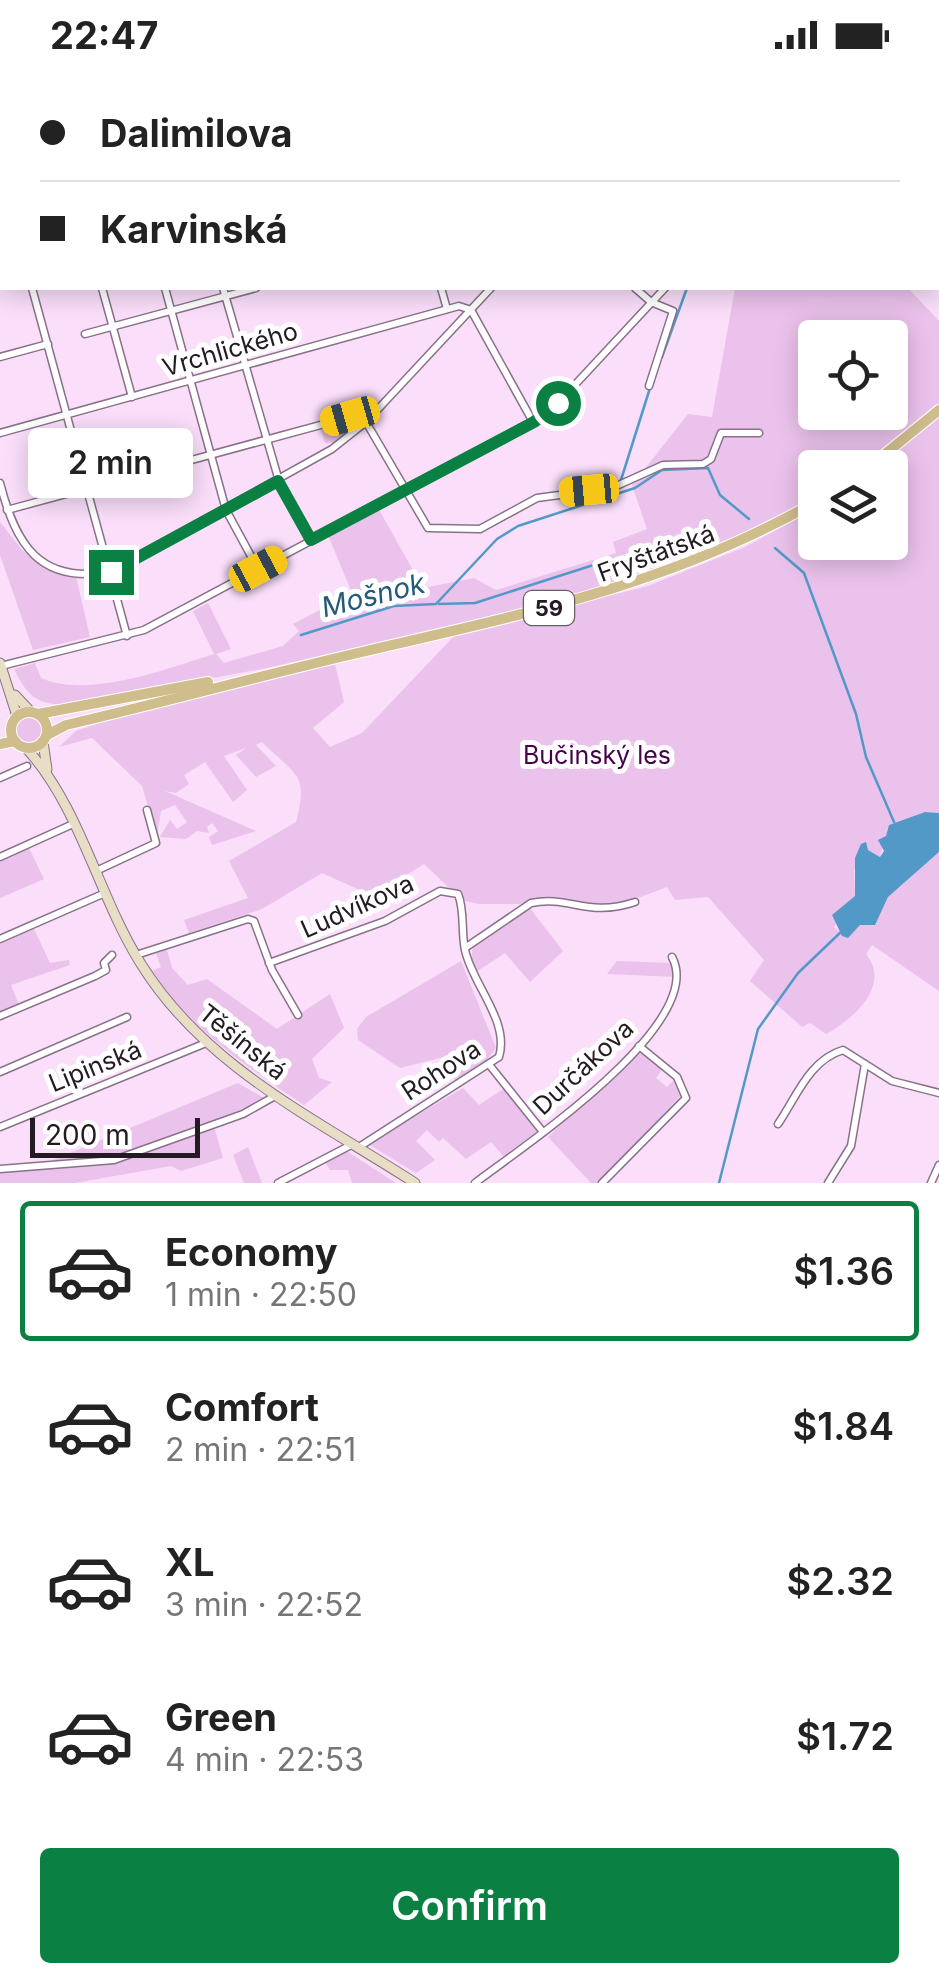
<!DOCTYPE html>
<html lang="en">
<head>
<meta charset="utf-8">
<style>
	body { margin:0; font-family:Inter,sans-serif; background:#f2f2f2; color:#222; height:100vh; display:flex; flex-direction:column; font-size:38px; white-space:nowrap }
	* { box-sizing:border-box; margin:0 }
	p { font-size:32px; color:#767676 }
	.icon { flex:none; width:55px; height:55px; fill:none; stroke:currentColor; stroke-width:2; stroke-linecap:round; stroke-linejoin:round }
	.map { position:relative; height:1113px; overflow:hidden }
	.side { display:flex; flex-direction:column; background:#fff; flex:1 }
	.side>* { flex:none }
	.top-card { position:absolute; left:0px; top:0px; width:940px; height:220px; box-shadow:0 5px 25px #0003; display:grid; align-content:center; height:220px; padding:0 40px; background:#fff }
	.controls { position:absolute; left:798px; top:250px; display:grid; gap:20px }
	.controls a { display:grid; place-items:center; width:110px; height:110px; border-radius:10px; background:#fff; box-shadow:0 5px 25px #0003; font-size:50px }
	.scale { position:absolute; left:30px; bottom:25px; width:170px; box-sizing:border-box; padding-left:10px; border:5px solid #241a24; border-top:0; font-size:28px; line-height:35px; white-space:nowrap; color:#241a24; -webkit-text-stroke:8px #fff; paint-order:stroke }
	.end { position:absolute; width:45px; height:45px; margin:-22px; border:12px solid #0b8043; background:#fff; box-shadow:0 0 0 5px #fff }
	.from { border-radius:50% }
	.bubble { position:absolute; height:70px; border-radius:10px; background:#fff; box-shadow:0 5px 25px #0003; font-size:32px; font-weight:600; line-height:70px; text-align:center }
	.car { position:absolute; width:30px; height:60px; margin:-30px -15px; border-radius:12px; box-shadow:0 0 8px 2px #0007; background:linear-gradient(#f5c518 24%,#345 0 40%,#f5c518 0 76%,#345 0 86%,#f5c518 0) }
	.top-card b { display:flex; align-items:center; gap:35px; height:95px; font-size:38px }
	.top-card b+b { border-top:2px solid #e0e0e0 }
	.top-card i { width:25px; height:25px; background:#222 }
	ul { padding:18px 0 0; list-style:none }
	li { display:flex; align-items:center; gap:30px; height:140px; margin:0 20px 15px; padding:0 20px; border:5px solid transparent; border-radius:10px }
	li div { flex:1 }
	li b { display:block; font-size:38px }
	li em { font-style:normal; font-weight:600 }
	li.on { border-color:#0b8043 }
	li>.icon { width:90px; height:90px; stroke-width:1.5 }
	.primary-button { display:flex; gap:20px; margin-top:auto; padding:20px 40px }
	.primary-button a { flex:1; height:115px; border-radius:10px; background:#0b8043; color:#fff; font-size:40px; font-weight:600; line-height:115px; text-align:center }
	.status { display:flex; justify-content:space-between; align-items:center; height:70px; padding:0 50px; background:#fff; direction:ltr }
	.status svg { height:28px; fill:currentColor }
	.map>svg:first-child { display:block }
	.green { fill:#ebc2ec; fill-rule:evenodd }
	.water { fill:#5399c7 }
	.lines { fill:none; stroke-linecap:round; stroke-linejoin:round }
	.stream { stroke:#5399c7; stroke-width:2.5 }
	.street-casing { stroke:#897189; stroke-width:9 }
	.secondary-casing { stroke:#897189; stroke-width:11 }
	.primary-casing { stroke:#fff; stroke-width:12 }
	.street { stroke:#fff; stroke-width:6 }
	.secondary { stroke:#e7dec5; stroke-width:9 }
	.primary { stroke:#d0bd8c; stroke-width:10 }
	.route { stroke:#0b8043; stroke-width:12 }
	.labels { text-anchor:middle; dominant-baseline:central; stroke-width:10; stroke-linejoin:round; paint-order:stroke }
	.shield { fill:#fff; stroke:#665f66; stroke-width:2.5 }
	.shield-label { font-size:22px; font-weight:bold; fill:#241a24 }
	.street-label { font-size:25px; fill:#241a24; stroke:#fff }
	.park-label { font-size:25px; fill:#46014a; stroke:#fff }
	.water-label { font-size:28px; font-style:italic; fill:#245979; stroke:#fff }
</style>
</head>
<body>
<div class="status"><b>22:47</b><svg viewBox="0 0 49 12"><path d="M0 12V9h3v3zM5 12V6h3v6zM10 12V3h3v9zM15 12V0h3v12zM26 1h20v11H26zM47 4h2v5h-2z"/></svg></div>
<div class="map">
<svg width="939" height="1113" viewBox="0 0 939 1113">
	<rect width="100%" height="100%" fill="#fadefa"/>
	<g class="green">
		<path d="M0,0H145V2H2L0,52Z"/>
		<path d="M735,218H908L939,251V333L858,397L815,398V426L740,467L644,506L523,539L267,598L65,635C35,634 27,625 14,599L35,593L41,608C87,629 167,599 214,584L193,541L208,533L231,579L216,584L224,593L283,576L299,561L293,554L352,523L328,465L378,438L423,518L474,508L496,520L616,483L613,472L647,459L632,415L688,344L712,347ZM815,268H890V342H815Z"/>
		<path d="M939,348V743L925,742L889,755L880,787L868,780L854,800L855,826L834,857L847,868L860,855H874L888,827L939,782V921L872,875L866,884C892,916 852,950 826,964L810,953L802,957L750,911L764,890L708,827L675,830L667,817L609,839L543,828L520,834H478L462,830L424,794L373,826L322,803L262,839L189,863L184,850L248,828L229,791L296,752C309,703 296,706 262,672L256,675L276,696L256,707L236,685L246,678L224,686L247,720L233,732L205,692L184,705L189,714L176,723L165,721L256,761L212,775L209,767L218,761L212,753L207,757L209,763L197,761L186,769L160,767L170,750L177,759L187,752L175,735L161,741L157,766L142,716L92,668L59,677L76,661L102,652L335,594L344,632L313,658L330,677L362,663L455,565L648,516L745,477L815,439V472H890V398L877,397Z"/>
		<path d="M348,349L360,353L337,372L325,373L320,357Z"/>
		<path d="M0,452L22,480L40,494L76,506L90,567L33,580L0,485Z"/>
		<circle cx="29" cy="659" r="13"/>
		<path d="M29,778L44,809L0,828V791Z"/>
		<path d="M529,837L563,881L530,912L505,883L476,902L471,890L473,876Z"/>
		<path d="M34,859L50,893L69,890L70,895L11,915L19,935L0,943V873Z"/>
		<path d="M167,880L172,898L188,915L207,909L277,959L330,924L344,958L312,989L319,1008L332,1012L304,1035C245,996 192,960 152,901L161,897L156,883Z"/>
		<path d="M461,891L496,978L482,997L456,1013L444,987L400,998L358,970L357,959L366,947Z"/>
		<path d="M617,891L672,893L676,907L607,904Z"/>
		<path d="M637,981L663,998L656,1008L667,1017L675,1009L684,1022L599,1113H591L548,1067Z"/>
		<path d="M238,1013L264,1028L213,1053L223,1088L181,1101L171,1096L75,1113H0V1101L39,1096Z"/>
		<path d="M463,1018L479,1035L505,1018L537,1062L504,1087L491,1072L466,1089L443,1068L439,1072L427,1060L416,1071L435,1090L416,1103L368,1074Z"/>
		<path d="M248,1077L262,1113H244L233,1085Z"/>
		<path d="M345,1080L396,1113H352L348,1100H330L325,1092Z"/>
	</g>
	<path class="water" d="M925,742L939,743V782L888,827L875,855H860L848,868L842,866L832,845L855,826V788L861,774L866,772L868,780L880,787L884,781L878,770L886,766L889,755Z"/>
	<g class="lines">
		<g class="stream">
			<path d="M725,0L726,2"/>
			<path d="M662,287L687,218"/>
			<path d="M621,410L650,318"/>
			<path d="M775,478L804,503L856,644L866,687L894,752"/>
			<path d="M439,534L475,533L606,491"/>
			<path d="M301,565L394,536L436,534L497,469L518,456L635,418L662,400L708,398L720,425L749,449"/>
			<path d="M719,1113L758,959L798,903L842,861"/>
		</g>
		<g class="street-casing">
			<g id="street">
				<path d="M154,0V2"/>
				<path d="M351,0L352,2"/>
				<path d="M534,0L535,2"/>
				<path d="M594,0V2"/>
				<path d="M714,0L715,2"/>
				<path d="M250,2L251,0"/>
				<path d="M0,86L2,85"/>
				<path d="M0,93L2,104"/>
				<path d="M0,126L2,125"/>
				<path d="M32,218L127,566"/>
				<path d="M102,218L132,327"/>
				<path d="M165,218L226,440L258,499"/>
				<path d="M223,218L279,411L311,471"/>
				<path d="M441,218L447,239"/>
				<path d="M635,218L651,232L673,241L649,316"/>
				<path d="M471,240L533,352"/>
				<path d="M85,264L256,218"/>
				<path d="M0,287L48,274"/>
				<path d="M0,363L459,236L471,240"/>
				<path d="M0,413C16,475 39,514 111,502L332,379L366,352L491,218"/>
				<path d="M7,440L350,347L366,352L428,458L480,459L537,428L612,418L663,395L703,394L711,389L721,363H759"/>
				<path d="M1,596L144,560L533,352L558,333L665,218"/>
				<path d="M0,708L27,696"/>
				<path d="M0,787L73,754"/>
				<path d="M96,801L156,773L147,740"/>
				<path d="M0,869L105,823"/>
				<path d="M465,878L531,833C570,825 587,848 635,832"/>
				<path d="M136,885L248,849L254,851L272,900L298,945"/>
				<path d="M269,893L385,851L440,821L458,824C465,841 461,862 465,880C472,914 510,951 499,987L359,1077"/>
				<path d="M0,946L95,906L106,900L104,893L112,885"/>
				<path d="M491,997L543,1062"/>
				<path d="M0,1002L127,947"/>
				<path d="M778,1054C796,1028 809,990 843,980L892,1011L939,1023"/>
				<path d="M0,1057L206,973"/>
				<path d="M0,1099L114,1090L243,1044L275,1026"/>
				<path d="M278,1113L351,1075"/>
				<path d="M475,1113C521,1078 708,954 672,887"/>
				<path d="M602,1113L686,1028L677,1007L639,976"/>
				<path d="M828,1113L851,1076L865,994"/>
				<path d="M931,1113L939,1095"/>
			</g>
		</g>
		<g class="secondary-casing">
			<g id="secondary">
				<path d="M213,2L214,0"/>
				<path d="M786,2H850"/>
				<path d="M938,9H939"/>
				<path d="M0,166H2"/>
				<path d="M0,593L17,646"/>
				<path d="M15,625L30,641"/>
				<path d="M43,672L47,699"/>
				<path d="M26,678C81,738 98,826 141,894C205,997 316,1049 415,1113"/>
			</g>
		</g>
		<g class="primary-casing">
			<g id="primary">
				<path d="M868,398L939,340"/>
				<circle cx="29" cy="660" r="18"/>
				<path d="M38,644L208,612"/>
				<path d="M47,665L66,655C165,632 263,605 362,582C520,545 673,514 815,432"/>
				<path d="M0,674L15,671"/>
			</g>
		</g>
		<use href="#street" class="street"/>
		<use href="#secondary" class="secondary"/>
		<use href="#primary" class="primary"/>
	</g>
	<g class="lines">
		<path class="route" d="M111,502L278,411L311,470L534,352L558,333"/>
	</g>
	<g class="labels">
		<rect class="shield" x="524" y="521" width="50" height="34" rx="8"/>
		<g class="shield-label">
			<text x="549" y="538">59</text>
		</g>
		<g class="street-label">
			<text transform="translate(230 279) rotate(-16)">Vrchlického</text>
			<text transform="translate(656 483) rotate(-20)">Fryštátská</text>
			<text transform="translate(357 836) rotate(-24)">Ludvíkova</text>
			<text transform="translate(243 972) rotate(39)">Těšínská</text>
			<text transform="translate(95 996) rotate(-22)">Lipinská</text>
			<text transform="translate(583 997) rotate(-43)">Durčákova</text>
			<text transform="translate(441 1000) rotate(-33)">Rohova</text>
		</g>
		<g class="park-label">
			<text x="597" y="685">Bučinský les</text>
		</g>
		<g class="water-label">
			<text transform="translate(373 525) rotate(-14)">Mošnok</text>
		</g>
	</g>
</svg>
<div class="controls">
<a><svg class="icon" aria-label="locate" viewBox="0 0 24 24"><circle cx="12" cy="12" r="6"/><path d="M12 2v4M12 18v4M2 12h4M18 12h4"/></svg></a>
<a><svg class="icon" aria-label="layers" viewBox="0 0 24 24"><path d="M12 4l9 5-9 5-9-5zM3 14l9 5 9-5"/></svg></a>
</div>
<div class="scale">200 m</div>
<i class="end from" style="left:558px;top:333px"></i>
<i class="end" style="left:111px;top:502px"></i>
<div class="bubble" style="left:28px;top:358px;width:165px">2 min</div>
<i class="car" style="left:350px;top:346px;rotate:254deg"></i>
<i class="car" style="left:589px;top:420px;rotate:265deg"></i>
<i class="car" style="left:258px;top:499px;rotate:62deg"></i>
<div class="top-card">
<b><i class="from"></i>Dalimilova</b>
<b><i></i>Karvinská</b>
</div>
</div>
<section class="side">
<ul>
<li class="on"><svg class="icon" aria-label="car" viewBox="0 0 24 24"><path d="M5 17H2v-5l4-1 3-4h7l3 4 3 1v5h-3M9 17h6M6 11h13"/><circle cx="7" cy="17" r="2"/><circle cx="17" cy="17" r="2"/></svg><div><b>Economy</b><p>1 min · 22:50</p></div><em>$1.36</em></li>
<li><svg class="icon" aria-label="car" viewBox="0 0 24 24"><path d="M5 17H2v-5l4-1 3-4h7l3 4 3 1v5h-3M9 17h6M6 11h13"/><circle cx="7" cy="17" r="2"/><circle cx="17" cy="17" r="2"/></svg><div><b>Comfort</b><p>2 min · 22:51</p></div><em>$1.84</em></li>
<li><svg class="icon" aria-label="car" viewBox="0 0 24 24"><path d="M5 17H2v-5l4-1 3-4h7l3 4 3 1v5h-3M9 17h6M6 11h13"/><circle cx="7" cy="17" r="2"/><circle cx="17" cy="17" r="2"/></svg><div><b>XL</b><p>3 min · 22:52</p></div><em>$2.32</em></li>
<li><svg class="icon" aria-label="car" viewBox="0 0 24 24"><path d="M5 17H2v-5l4-1 3-4h7l3 4 3 1v5h-3M9 17h6M6 11h13"/><circle cx="7" cy="17" r="2"/><circle cx="17" cy="17" r="2"/></svg><div><b>Green</b><p>4 min · 22:53</p></div><em>$1.72</em></li>
</ul>
<div class="primary-button"><a>Confirm</a></div>
</section>
</body>
</html>
